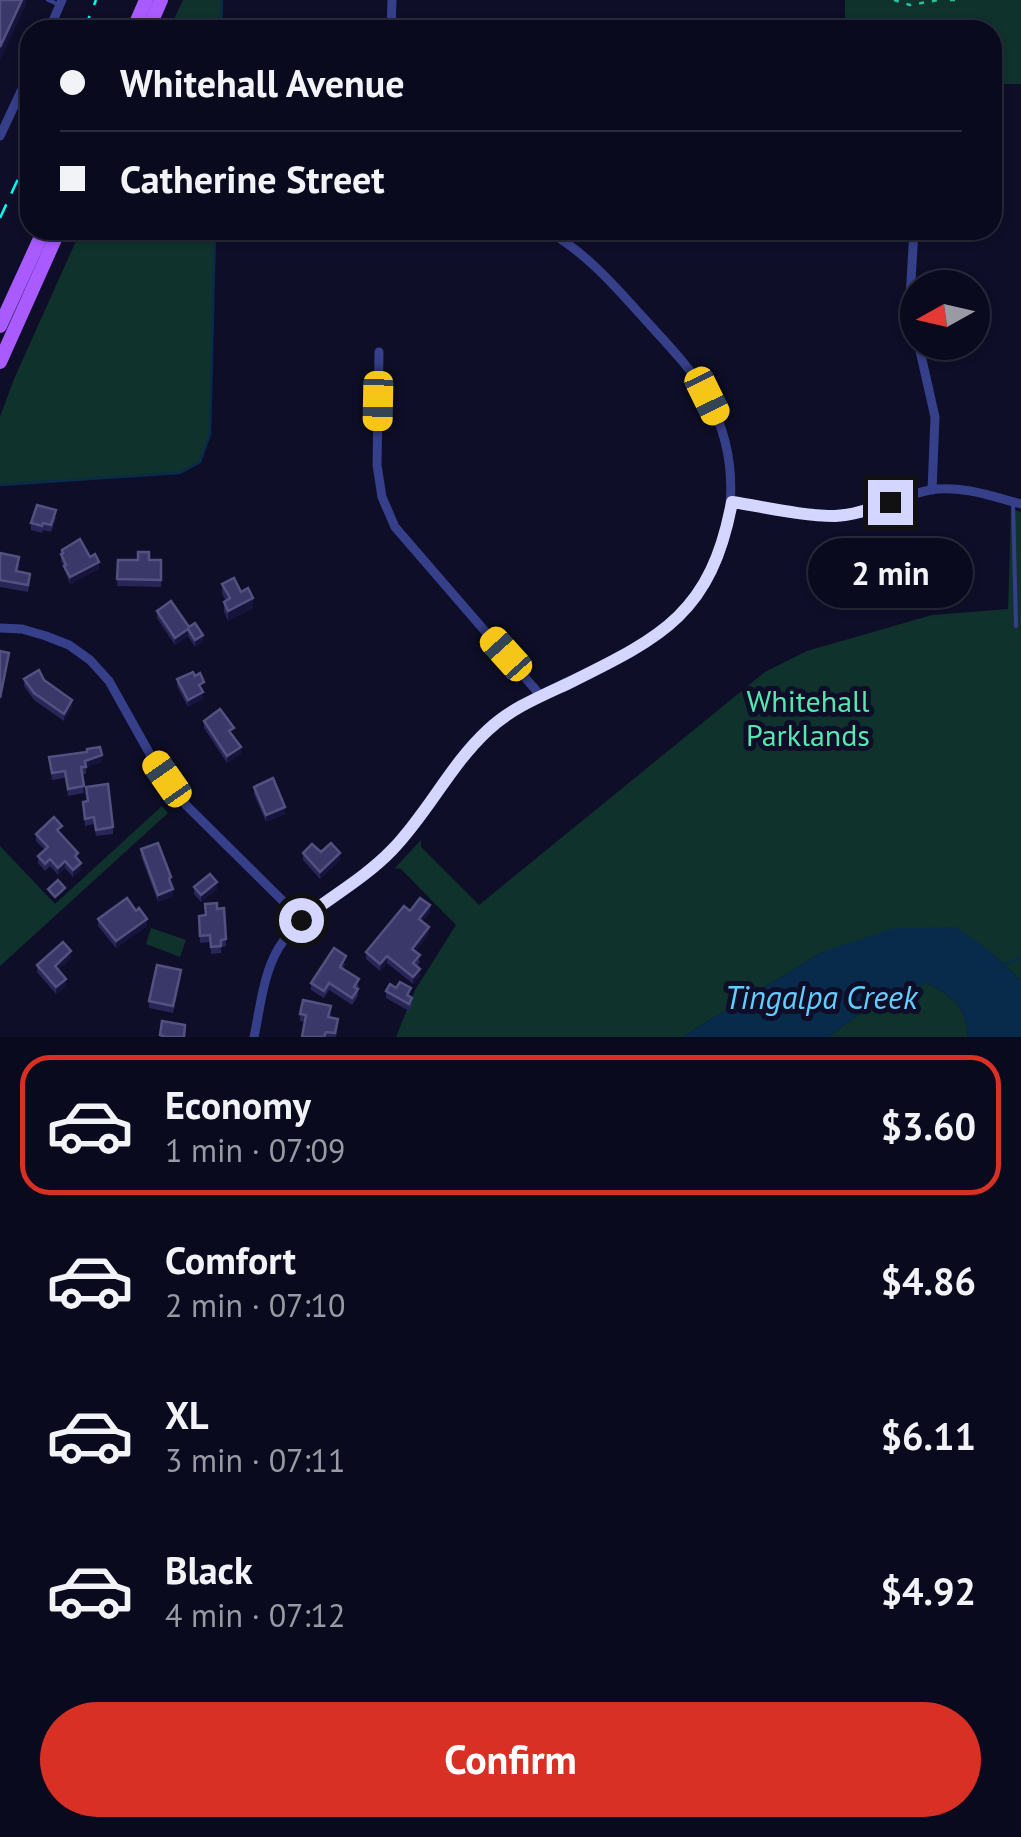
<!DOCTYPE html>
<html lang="en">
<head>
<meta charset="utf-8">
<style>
	body { margin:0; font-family:"PT Sans",sans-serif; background:#131327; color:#f1f3f6; height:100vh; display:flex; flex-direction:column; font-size:38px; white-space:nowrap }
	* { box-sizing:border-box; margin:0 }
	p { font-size:32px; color:#999aa4 }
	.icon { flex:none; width:55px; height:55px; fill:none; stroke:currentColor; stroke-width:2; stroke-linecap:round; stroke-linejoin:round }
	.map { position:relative; height:1037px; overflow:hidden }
	.side { display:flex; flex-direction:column; background:#0a0a1e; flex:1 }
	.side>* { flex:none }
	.top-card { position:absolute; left:20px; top:20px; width:982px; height:220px; border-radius:30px; box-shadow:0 2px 8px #0004,0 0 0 2px #2a2b3c; display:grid; align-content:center; height:220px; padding:0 40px; background:#0a0a1e }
	.needle { width:65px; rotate:262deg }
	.buttons { position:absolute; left:900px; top:270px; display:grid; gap:20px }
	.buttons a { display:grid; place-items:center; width:90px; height:90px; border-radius:50%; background:#0a0a1e; box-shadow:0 2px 8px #0004,0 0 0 2px #2a2b3c; font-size:50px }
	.end { position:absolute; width:45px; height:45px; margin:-22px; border:12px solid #d4d6ff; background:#111; box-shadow:0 0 0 5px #111 }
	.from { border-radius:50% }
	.bubble { position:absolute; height:70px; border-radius:35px; background:#0a0a1e; box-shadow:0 2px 8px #0004,0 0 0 2px #2a2b3c; font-size:32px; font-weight:700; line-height:70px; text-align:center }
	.car { position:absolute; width:30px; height:60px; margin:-30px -15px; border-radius:12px; box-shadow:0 0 8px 2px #0007; background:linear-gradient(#f5c518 24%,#345 0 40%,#f5c518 0 76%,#345 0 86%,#f5c518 0) }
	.top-card b { display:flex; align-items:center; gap:35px; height:95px; font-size:38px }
	.top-card b+b { border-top:2px solid #2a2b3c }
	.top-card i { width:25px; height:25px; background:#f1f3f6 }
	ul { padding:18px 0 0; list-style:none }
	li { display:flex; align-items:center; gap:30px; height:140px; margin:0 20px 15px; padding:0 20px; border:5px solid transparent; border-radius:30px }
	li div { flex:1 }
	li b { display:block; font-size:38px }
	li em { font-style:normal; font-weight:700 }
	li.current { border-color:#d93025 }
	li>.icon { width:90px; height:90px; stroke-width:1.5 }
	.button { display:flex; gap:20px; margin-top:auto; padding:20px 40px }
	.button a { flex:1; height:115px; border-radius:60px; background:#d93025; color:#fff; font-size:40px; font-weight:700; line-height:115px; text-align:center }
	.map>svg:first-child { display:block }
	.green { fill:#10322c }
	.water { fill:#082b4c }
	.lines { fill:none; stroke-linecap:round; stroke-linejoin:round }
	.stream { stroke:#082b4c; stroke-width:2.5 }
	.path { stroke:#27c1a1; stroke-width:2.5; stroke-dasharray:5 8; stroke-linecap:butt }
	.service { stroke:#363f8a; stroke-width:4 }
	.minor { stroke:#363f8a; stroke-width:9 }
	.primary { stroke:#aa5bff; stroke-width:14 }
	.rail { stroke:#00fff3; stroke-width:2.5; stroke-dasharray:15 12; stroke-linecap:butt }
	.wall { fill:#282557 }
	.shaded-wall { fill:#16143c }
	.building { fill:#3a3869; stroke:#525180; stroke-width:2.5 }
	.route { stroke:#d4d6ff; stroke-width:12 }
	.labels { text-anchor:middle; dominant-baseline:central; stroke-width:10; stroke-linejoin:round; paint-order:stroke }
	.park-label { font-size:30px; fill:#57e8af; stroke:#0e0e28 }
	.water-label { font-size:32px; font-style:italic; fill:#62cdff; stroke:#0e0e28 }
</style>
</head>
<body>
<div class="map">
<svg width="1021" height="1037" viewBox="0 0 1021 1037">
	<rect width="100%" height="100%" fill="#0e0e28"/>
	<g class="green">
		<path d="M183,0H222L221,30H169Z"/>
		<path d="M845,0H1021V84H993L992,30H845Z"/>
		<path d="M81,230H215L210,434L200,462L180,473L0,485V417L14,379Z"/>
		<path d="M1011,509L1021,512V981L991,952L824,951L682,1037H396L415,990L456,925L401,869L395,868L421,840V847L479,905L765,672L807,651L932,615L1008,609Z"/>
		<path d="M162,806L168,813L0,966V846L55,904Z"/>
		<path d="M151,928L186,940L180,957L146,944Z"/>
		<path d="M927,983C954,998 965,1005 968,1037H828L878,1001Z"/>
	</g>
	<path class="water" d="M956,927L991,952L1021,981V1037H968C965,1005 954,998 927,983L878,1001L828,1037H682L824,951L895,928Z"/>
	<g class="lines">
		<g class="stream">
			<path d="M221,30L222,0"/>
			<path d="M0,485L180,473L200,462L210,434L215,230"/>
			<path d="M1002,965L1021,958"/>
		</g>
		<g class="path">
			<path d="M894,0L910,5L939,0"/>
			<path d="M950,0H960"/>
			<path d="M22,65L30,48"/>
		</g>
		<g class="service">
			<path d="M48,0L60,5"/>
			<path d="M1013,502L1016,626"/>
		</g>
		<g class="minor">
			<path d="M49,30L62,0"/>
			<path d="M391,30L392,0"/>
			<path d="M0,136L30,72"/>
			<path d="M914,230L910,298L918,339"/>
			<path d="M918,342L935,417L932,490"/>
			<path d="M379,352L377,465L382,497L395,527L541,696"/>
			<path d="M732,501C766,507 805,518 840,515C871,513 899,496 930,490C961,485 991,496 1021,504"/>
			<path d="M0,628L22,629L46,636L69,645L90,660L109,681L151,756L186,805L301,919"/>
			<path d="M254,1037C260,1009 263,975 278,949C304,905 356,886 391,850C434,807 458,748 510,713C569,673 642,660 690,604C738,547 743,463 708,398C691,367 664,341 641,315C612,283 584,251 546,230"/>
		</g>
		<g class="primary">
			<path d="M133,30L146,0"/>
			<path d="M148,30L161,0"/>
			<path d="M0,326L44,230"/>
			<path d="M0,362L59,230"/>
		</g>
		<g class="rail">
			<path d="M84,30L96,0"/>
			<path d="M0,218L30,153"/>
		</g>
	</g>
	<g class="wall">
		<path d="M56,517L51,532L43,530L42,533L31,530V523Z"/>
		<path d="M62,550L90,557L99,569L70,584L61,561Z"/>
		<path d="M0,553L19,564L18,571L30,580L28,592L0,587Z"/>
		<path d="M149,559L161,560V587L117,586L118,560Z"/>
		<path d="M222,584L241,592L253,608L228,621L224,612V602L226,601L222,594Z"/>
		<path d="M157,611L189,627L203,642L195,647L188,636L175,645L157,618Z"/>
		<path d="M24,679L44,680L72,707L64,721L34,700L24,686Z"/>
		<path d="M177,679L204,689L202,690L203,699L188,707L177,686Z"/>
		<path d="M204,721L234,735L233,736L241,754L227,763L204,728Z"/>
		<path d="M49,757L102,762L86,767V774H82L84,793L68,796L65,778L52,780Z"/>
		<path d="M86,787L113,827V834L96,836L94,824L85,826L83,802L87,801Z"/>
		<path d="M254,787L285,814L266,822L254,794Z"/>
		<path d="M62,833L78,859L81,870L73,877L65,868L58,875L50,866L45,871L38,863V856L45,850L36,841V834Z"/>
		<path d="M141,849L171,884L173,896L158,902L141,856Z"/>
		<path d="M321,852L340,860L320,879L303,860V853Z"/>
		<path d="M194,887L217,889L201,902L194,894Z"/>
		<path d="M224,908L226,946L221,947V953L211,954L210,942L200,943L199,916L206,915L217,909Z"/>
		<path d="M136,911L147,926L116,948L98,926V919Z"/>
		<path d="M410,911L430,912L422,922L429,934L415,951L420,962L417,966L420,976L413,984L387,963L380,971L366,959V952Z"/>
		<path d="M71,958L58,970L66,986L56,994L37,972V965Z"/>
		<path d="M346,963L343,968L359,986L358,989V996L352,1005L329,990L324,998L311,990V983Z"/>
		<path d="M181,977L173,1013L149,1008V1001Z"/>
		<path d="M386,991L411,995L412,1005L409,1011L386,998Z"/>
		<path d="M331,1013L330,1017L338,1026L336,1037H302L305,1022L300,1021V1014Z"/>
	</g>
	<g class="shaded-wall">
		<path d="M22,0H26V5L0,60V47Z"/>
		<path d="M99,562V569L70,584V577Z"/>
		<path d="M253,598V608L228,621V611Z"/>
		<path d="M188,629V636L175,645V638Z"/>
		<path d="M203,635V642L195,647V640Z"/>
		<path d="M203,692V699L188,707V700Z"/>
		<path d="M72,700V707L64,721V714Z"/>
		<path d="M241,747V754L227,763V756Z"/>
		<path d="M102,755V762L85,768V761Z"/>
		<path d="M285,807V814L266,822V815Z"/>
		<path d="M340,853V860L320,879V872Z"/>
		<path d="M65,861V868L58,875V868Z"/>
		<path d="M81,863V870L73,877V870Z"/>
		<path d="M217,882V889L201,902V895Z"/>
		<path d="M173,889V896L158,902V895Z"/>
		<path d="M430,905V912L419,926V919Z"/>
		<path d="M147,919V926L116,948V941Z"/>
		<path d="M429,927V934L412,956V949Z"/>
		<path d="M71,951V958L55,973V966Z"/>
		<path d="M387,956V963L380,971V964Z"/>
		<path d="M420,969V976L413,984V977Z"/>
		<path d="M66,979V986L56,994V987Z"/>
	</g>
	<g class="building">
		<path d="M0,0H22L0,47Z"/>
		<path d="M37,505L56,510L51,525L43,523L42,526L31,523Z"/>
		<path d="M80,539L90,557L95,554L99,562L70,577L64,566L66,565L61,554L63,553L62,550Z"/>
		<path d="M138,552H149V560H161V580L117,579L118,560H138Z"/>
		<path d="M0,553L19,557L16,571L30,574L28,585L0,580Z"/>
		<path d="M234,578L241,592L248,588L253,598L228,611L224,602L230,598L222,584Z"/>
		<path d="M171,601L189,627L195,623L203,635L195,640L188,629L175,638L157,611Z"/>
		<path d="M0,651L9,653L0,698Z"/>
		<path d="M39,670L44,680L72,700L64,714L34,693L24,679Z"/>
		<path d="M193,672L195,676L200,673L204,682L199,685L203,692L188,700L177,679Z"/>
		<path d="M220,709L234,728L229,731L241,747L227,756L204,721Z"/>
		<path d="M100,747L102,755L85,761L86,767H81L84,786L68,789L65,771L52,773L49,757L87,752V749Z"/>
		<path d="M273,778L285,807L266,815L254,787Z"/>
		<path d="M108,784L113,827L96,830L94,817L85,819L83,802L88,801L86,787Z"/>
		<path d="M54,817L62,826L57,830L78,853L75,856L81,863L73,870L65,861L58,868L50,859L45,864L38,856L48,847L36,834Z"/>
		<path d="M158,843L171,877L169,879L173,889L158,895L141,849Z"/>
		<path d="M331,843L340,853L320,872L303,853L312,844L321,852Z"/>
		<path d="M210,874L217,882L201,895L194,887Z"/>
		<path d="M58,880L65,888L55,897L48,889Z"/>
		<path d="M127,898L136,911L139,908L147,919L116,941L98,919Z"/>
		<path d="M420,898L430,905L419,919L429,927L412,949L420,955L413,963L420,969L413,977L387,956L380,964L366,952L404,906L410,911Z"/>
		<path d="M217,903V909L224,908L226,939L221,940V946L211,947L210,935L200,936L199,916L206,915L205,904Z"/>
		<path d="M63,942L71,951L55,966L66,979L56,987L37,965Z"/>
		<path d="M334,948L346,956L340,967L359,979L354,987L358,989L352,998L329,983L324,991L311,983Z"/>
		<path d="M157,965L181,970L173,1006L149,1001Z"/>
		<path d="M400,982L411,988L407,995L412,998L409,1004L386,991L390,984L396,988Z"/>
		<path d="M303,1000L331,1006L328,1017L338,1019L335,1033L326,1032L324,1037H302L306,1015L300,1014Z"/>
		<path d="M162,1021L185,1025L184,1037H162L163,1036L160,1035Z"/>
	</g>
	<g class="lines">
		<path class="route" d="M301,920C331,897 366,877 392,850C428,813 450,765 488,730C510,709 539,697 567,684C662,637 711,614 732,502C765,507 801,516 835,516C854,515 872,509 890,502"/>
	</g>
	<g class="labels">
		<g class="park-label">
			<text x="808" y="700">Whitehall<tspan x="808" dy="34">Parklands</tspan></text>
		</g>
		<g class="water-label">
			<text x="821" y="997">Tingalpa Creek</text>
		</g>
	</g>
</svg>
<div class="buttons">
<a><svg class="needle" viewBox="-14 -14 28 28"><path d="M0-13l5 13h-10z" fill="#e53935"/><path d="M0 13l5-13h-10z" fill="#999aa4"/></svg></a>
</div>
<i class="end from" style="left:301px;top:920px"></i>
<i class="end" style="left:890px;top:502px"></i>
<div class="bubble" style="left:808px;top:538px;width:165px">2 min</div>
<i class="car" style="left:707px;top:396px;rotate:154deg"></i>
<i class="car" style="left:378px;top:401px;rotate:181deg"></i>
<i class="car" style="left:506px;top:654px;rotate:318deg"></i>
<i class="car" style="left:167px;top:779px;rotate:325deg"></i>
<div class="top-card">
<b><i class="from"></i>Whitehall Avenue</b>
<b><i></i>Catherine Street</b>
</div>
</div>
<section class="side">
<ul>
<li class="current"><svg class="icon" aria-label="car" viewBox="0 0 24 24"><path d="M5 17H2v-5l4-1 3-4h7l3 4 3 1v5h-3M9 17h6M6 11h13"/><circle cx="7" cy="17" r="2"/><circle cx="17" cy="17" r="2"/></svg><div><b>Economy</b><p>1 min · 07:09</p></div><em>$3.60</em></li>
<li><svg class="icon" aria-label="car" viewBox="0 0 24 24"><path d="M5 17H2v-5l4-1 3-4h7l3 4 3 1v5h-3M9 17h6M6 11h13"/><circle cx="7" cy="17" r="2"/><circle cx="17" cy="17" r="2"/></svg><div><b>Comfort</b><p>2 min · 07:10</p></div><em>$4.86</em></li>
<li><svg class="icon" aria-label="car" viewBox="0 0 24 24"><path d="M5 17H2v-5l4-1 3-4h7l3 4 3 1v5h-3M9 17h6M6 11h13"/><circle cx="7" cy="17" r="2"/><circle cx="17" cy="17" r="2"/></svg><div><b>XL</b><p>3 min · 07:11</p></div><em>$6.11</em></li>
<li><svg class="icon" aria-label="car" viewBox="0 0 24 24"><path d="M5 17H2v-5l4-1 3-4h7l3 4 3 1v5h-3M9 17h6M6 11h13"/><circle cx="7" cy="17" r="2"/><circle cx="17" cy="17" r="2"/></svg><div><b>Black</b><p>4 min · 07:12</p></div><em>$4.92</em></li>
</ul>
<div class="button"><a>Confirm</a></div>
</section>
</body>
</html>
